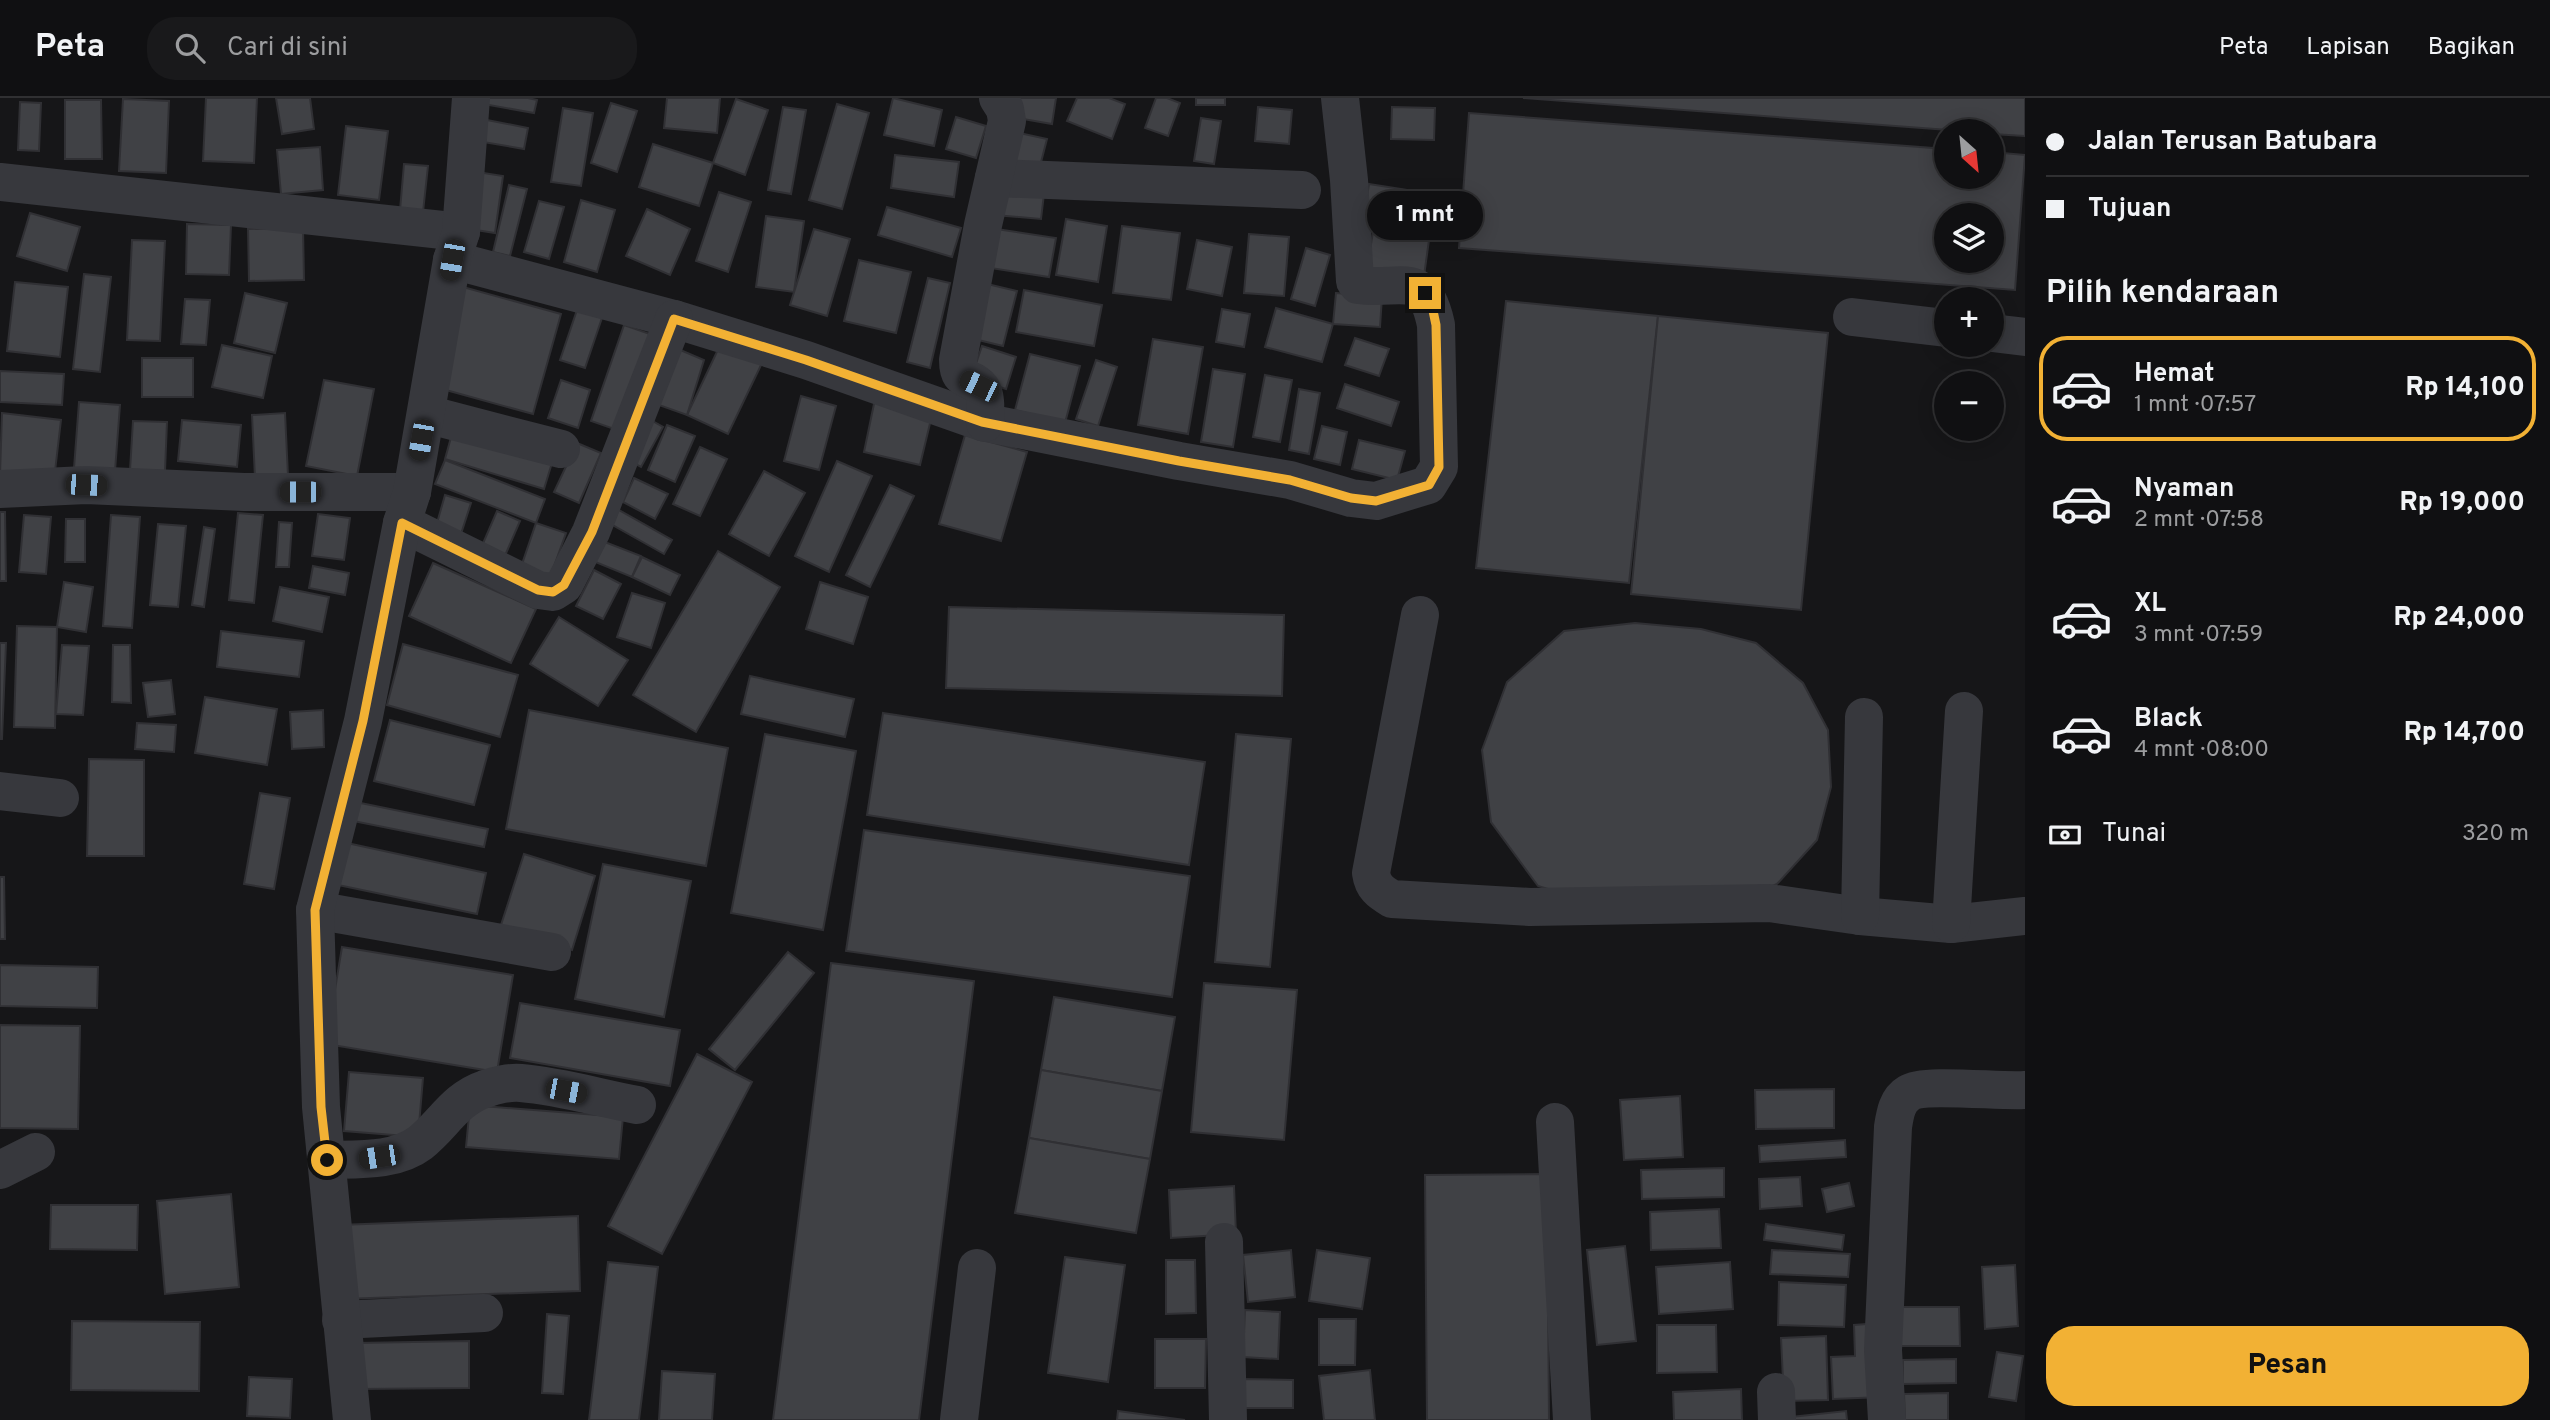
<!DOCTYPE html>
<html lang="id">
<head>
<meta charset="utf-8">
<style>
	body { margin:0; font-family:Overpass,sans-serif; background:#19191b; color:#f1f3f6; height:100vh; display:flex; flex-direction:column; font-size:26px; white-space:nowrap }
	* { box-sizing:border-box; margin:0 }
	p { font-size:23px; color:#9c9d9f }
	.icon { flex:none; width:38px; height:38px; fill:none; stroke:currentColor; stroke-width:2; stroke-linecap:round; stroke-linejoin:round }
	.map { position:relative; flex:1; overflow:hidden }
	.panel { display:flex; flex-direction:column; background:#101012; width:525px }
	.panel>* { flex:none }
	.hud { display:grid; align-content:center; height:154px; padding:0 21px; background:#101012 }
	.needle { width:46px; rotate:153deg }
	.buttons { position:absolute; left:1934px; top:21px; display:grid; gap:14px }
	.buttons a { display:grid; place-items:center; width:70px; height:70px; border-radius:50%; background:#101012; box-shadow:0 4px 18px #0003,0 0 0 2px #303032; font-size:35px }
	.end { position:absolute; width:32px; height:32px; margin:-16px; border:9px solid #f2b134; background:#111; box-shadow:0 0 0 4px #111 }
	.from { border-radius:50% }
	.bubble { position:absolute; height:49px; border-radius:24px; background:#101012; box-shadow:0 4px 18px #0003,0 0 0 2px #303032; font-size:23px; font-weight:800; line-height:49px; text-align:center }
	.car { position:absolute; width:21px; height:42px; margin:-21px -10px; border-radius:9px; box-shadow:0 0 5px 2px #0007; background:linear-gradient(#222 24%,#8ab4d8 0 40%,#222 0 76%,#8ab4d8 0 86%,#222 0) }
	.hud b { display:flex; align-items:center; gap:24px; height:66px; font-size:26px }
	.hud b+b { border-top:2px solid #303032 }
	.hud i { width:18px; height:18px; background:#f1f3f6 }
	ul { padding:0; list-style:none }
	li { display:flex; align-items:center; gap:21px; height:105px; margin:0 14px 10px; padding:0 7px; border:4px solid transparent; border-radius:28px }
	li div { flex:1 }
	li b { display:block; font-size:26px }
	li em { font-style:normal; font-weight:800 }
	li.current { border-color:#f2b134 }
	li>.icon { width:63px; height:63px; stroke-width:1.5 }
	h2 { padding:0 21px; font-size:32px; line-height:84px }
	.pay { display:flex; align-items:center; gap:18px; height:77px; padding:0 21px; font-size:26px }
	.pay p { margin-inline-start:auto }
	.cta { display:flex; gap:14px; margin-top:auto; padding:14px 21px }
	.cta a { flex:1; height:80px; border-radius:28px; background:#f2b134; color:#111; font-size:28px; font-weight:800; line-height:80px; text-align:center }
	header { display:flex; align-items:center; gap:42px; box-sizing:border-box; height:98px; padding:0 35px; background:#101012; border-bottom:2px solid #303032 }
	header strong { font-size:33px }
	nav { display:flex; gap:38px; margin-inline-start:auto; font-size:24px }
	.search { width:490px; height:63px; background:#19191b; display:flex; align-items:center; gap:18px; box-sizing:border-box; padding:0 24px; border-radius:28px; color:#9c9d9f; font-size:26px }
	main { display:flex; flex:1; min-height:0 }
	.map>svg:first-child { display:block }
	.building { fill:#404145; stroke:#303034; stroke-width:2; fill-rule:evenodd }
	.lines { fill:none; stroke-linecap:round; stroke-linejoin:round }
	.minor { stroke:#37383d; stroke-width:38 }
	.route { stroke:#f2b134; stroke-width:9 }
</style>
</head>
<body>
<header>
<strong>Peta</strong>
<div class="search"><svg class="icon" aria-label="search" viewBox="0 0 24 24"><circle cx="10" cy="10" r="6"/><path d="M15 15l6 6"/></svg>Cari di sini</div>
<nav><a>Peta</a><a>Lapisan</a><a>Bagikan</a></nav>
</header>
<main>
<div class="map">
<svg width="2025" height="1322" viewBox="0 0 2025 1322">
	<rect width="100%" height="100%" fill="#161618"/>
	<g class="building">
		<path d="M206,0H257L254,65L203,63Z"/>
		<path d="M276,0H310L314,31L282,36Z"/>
		<path d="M473,0H528L537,2L534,15L472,4Z"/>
		<path d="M667,0H720L717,35L664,30Z"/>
		<path d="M893,0L942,12L934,48L884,37Z"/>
		<path d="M1014,0H1056L1052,26L1011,19Z"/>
		<path d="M1077,0H1109L1125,6L1112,41L1067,23Z"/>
		<path d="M1156,0H1167L1180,5L1168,38L1145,30Z"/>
		<rect x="1196" y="0" width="29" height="7"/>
		<path d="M1523,0H2025V38L1992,36V33H1962Z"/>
		<path d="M123,1L169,3L166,75L119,73Z"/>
		<path d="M736,1L768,12L745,77L713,65Z"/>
		<path d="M65,2H101L102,61H65Z"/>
		<path d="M20,4L41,5L39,53L18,52Z"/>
		<path d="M611,5L637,13L617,74L591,65Z"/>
		<path d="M837,6L869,15L842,111L809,102Z"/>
		<path d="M783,9L806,12L791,96L768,92Z"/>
		<path d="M1258,9L1292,12L1289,46L1255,43Z"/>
		<path d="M1392,9L1435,10L1434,42L1391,41Z"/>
		<path d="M563,10L593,15L581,88L551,84Z"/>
		<path d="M1469,15L1946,51V79H1992V54L2025,57L2015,192L1459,150ZM1946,117H1992V163H1946Z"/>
		<path d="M956,19L986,28L976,60L946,51Z"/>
		<path d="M1201,20L1221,23L1214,66L1194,63Z"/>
		<path d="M487,22L528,30L524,51L483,44Z"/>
		<path d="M346,28L388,33L379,102L338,97Z"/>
		<path d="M1015,34L1047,41L1039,72L1006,64Z"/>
		<path d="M653,46L713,65L699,108L639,89Z"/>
		<path d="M320,49L323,92L281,96L277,52Z"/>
		<path d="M895,57L959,64L954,99L891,90Z"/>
		<path d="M404,66L428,68L423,114L400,112Z"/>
		<path d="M471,73L503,78L495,135L463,130Z"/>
		<path d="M1369,86L1427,95L1422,128L1364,118Z"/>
		<path d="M509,87L527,91L510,158L493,154Z"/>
		<path d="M998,91L1044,96L1041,121L995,117Z"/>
		<path d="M719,94L751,104L728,174L696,163Z"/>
		<path d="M581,102L615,112L597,174L564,164Z"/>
		<path d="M539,103L564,109L549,161L524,154Z"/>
		<path d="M887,109L961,130L952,159L878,137Z"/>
		<path d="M647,111L690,131L670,177L626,158Z"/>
		<path d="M30,115L80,129L67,173L17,158Z"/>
		<path d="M766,118L804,123L794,194L756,189Z"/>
		<path d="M1066,121L1107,128L1098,184L1056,177Z"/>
		<path d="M187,126L231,127L229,177L186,176Z"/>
		<path d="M1122,128L1180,135L1171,202L1113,195Z"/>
		<path d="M303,130L304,182L249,183L248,131Z"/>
		<path d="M990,130L1056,140L1049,179L984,169Z"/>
		<path d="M814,131L850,141L827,218L790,207Z"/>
		<path d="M1373,134L1429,142L1424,178L1367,170Z"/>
		<path d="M1249,136L1289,139L1284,198L1244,195Z"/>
		<path d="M132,142L165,143L160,243L127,242Z"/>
		<path d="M1197,142L1232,149L1222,198L1187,191Z"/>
		<path d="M1306,150L1330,157L1315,208L1291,201Z"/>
		<path d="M859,162L911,174L896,235L844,223Z"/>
		<path d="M84,176L111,179L100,274L73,271Z"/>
		<path d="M928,180L950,185L930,270L907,264Z"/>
		<path d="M15,184L68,189L60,259L7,253Z"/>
		<path d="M983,185L1017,193L1003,248L970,240Z"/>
		<path d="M463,189L561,216L533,316L435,289Z"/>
		<path d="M1024,192L1102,207L1094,248L1016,234Z"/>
		<path d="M245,195L287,205L275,255L234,245Z"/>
		<path d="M1336,195L1382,199L1380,229L1333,226Z"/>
		<path d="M185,201L210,202L206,247L181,246Z"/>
		<path d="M1506,203L1658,218L1629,485L1476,470Z"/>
		<path d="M578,209L603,217L585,270L560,262Z"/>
		<path d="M1276,210L1333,226L1322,264L1265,249Z"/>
		<path d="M1222,211L1250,216L1244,249L1216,244Z"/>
		<path d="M1658,218L1828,235L1801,512L1631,496Z"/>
		<path d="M624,227L650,236L617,332L591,323Z"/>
		<path d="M1355,240L1389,251L1379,278L1345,267Z"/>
		<path d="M1153,241L1203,249L1188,336L1138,327Z"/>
		<path d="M722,243L763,263L728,336L687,317Z"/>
		<path d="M222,247L272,258L263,300L212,289Z"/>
		<path d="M982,248L1016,259L1006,291L971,280Z"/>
		<path d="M678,251L704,262L687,317L656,306Z"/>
		<path d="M1030,256L1080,268L1065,325L1015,312Z"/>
		<rect x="142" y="260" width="51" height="39"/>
		<path d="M1096,262L1117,269L1098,328L1076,321Z"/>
		<path d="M1213,271L1245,276L1233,349L1201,344Z"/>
		<path d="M0,273L64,276L62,307L0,304Z"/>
		<path d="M1265,277L1292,282L1280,344L1253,339Z"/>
		<path d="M324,282L374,291L357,378L306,368Z"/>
		<path d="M561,282L590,292L578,330L548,320Z"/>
		<path d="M1345,286L1399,304L1391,328L1337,310Z"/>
		<path d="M1299,291L1320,295L1309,356L1289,352Z"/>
		<path d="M801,298L836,308L819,372L784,363Z"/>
		<path d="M875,301L933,313L920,367L864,354Z"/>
		<path d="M79,304L120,307L115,373L74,370Z"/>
		<path d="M2,315L61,322L54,382L0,376Z"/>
		<path d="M285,315L288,378L255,380L252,317Z"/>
		<path d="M649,321L663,329L641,369L626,361Z"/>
		<path d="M182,322L241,327L237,369L178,363Z"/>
		<path d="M133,323L167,324L165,373L130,372Z"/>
		<path d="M455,325L555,355L544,391L445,361Z"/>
		<path d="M667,327L695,338L675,384L648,372Z"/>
		<path d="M1322,328L1347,334L1340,367L1314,361Z"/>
		<path d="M965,337L1027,354L1001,443L939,426Z"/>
		<path d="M1359,342L1405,353L1397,382L1352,371Z"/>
		<path d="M577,345L601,355L579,405L554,394Z"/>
		<path d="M700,349L727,361L700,418L673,406Z"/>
		<path d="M445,362L545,401L536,425L435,386Z"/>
		<path d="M837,363L872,378L829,474L795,458Z"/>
		<path d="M764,373L805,395L769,458L729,436Z"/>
		<path d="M634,380L668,396L655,421L623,404Z"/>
		<path d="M890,387L914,398L870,489L846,477Z"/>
		<path d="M445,397L471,405L460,439L435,432Z"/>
		<path d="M610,407L672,442L664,456L602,421Z"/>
		<path d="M497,413L520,423L504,460L481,450Z"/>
		<path d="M0,414H5L6,483H0Z"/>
		<path d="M238,415L263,417L254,505L229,502Z"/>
		<path d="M318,416L350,420L344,462L312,458Z"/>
		<path d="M24,417L51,419L46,476L19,474Z"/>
		<path d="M111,417L140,419L132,530L103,528Z"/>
		<path d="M66,421H85V464H65Z"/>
		<path d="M279,424L292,425L289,469H276Z"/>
		<path d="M536,425L566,435L548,485L519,475Z"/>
		<path d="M158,426L186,428L178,509L150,507Z"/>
		<path d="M204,429L215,431L204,509L192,507Z"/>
		<path d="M597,441L641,458L632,479L588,461Z"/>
		<path d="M718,453L780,489L696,634L633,597Z"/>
		<path d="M642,459L680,477L670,497L632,479Z"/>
		<path d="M433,465L536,511L511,565L409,518Z"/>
		<path d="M313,468L349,475L345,497L309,490Z"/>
		<path d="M594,472L621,486L603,521L576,508Z"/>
		<path d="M64,484L93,489L86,534L57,529Z"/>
		<path d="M820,484L868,499L853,546L806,531Z"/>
		<path d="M280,489L329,499L322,534L273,523Z"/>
		<path d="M632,495L665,505L651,550L617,539Z"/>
		<path d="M949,509L1284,517L1282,598L946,590Z"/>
		<path d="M559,519L628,562L598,608L530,566Z"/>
		<path d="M1635,525L1701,531L1756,545L1803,585L1828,632L1831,689L1817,742L1777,786L1727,807L1607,809L1538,788L1491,724L1482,652L1507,584L1564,533Z"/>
		<path d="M17,528L57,529L55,630L14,629Z"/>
		<path d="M221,533L304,543L299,579L217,569Z"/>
		<path d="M0,545H6L2,641H0Z"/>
		<path d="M403,546L518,577L500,639L387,607Z"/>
		<path d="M62,547L89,548L83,617L56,616Z"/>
		<path d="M113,547H130L131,605L112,604Z"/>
		<path d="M750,578L854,601L845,639L741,616Z"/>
		<path d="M171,582L175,616L148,619L143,585Z"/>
		<path d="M205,599L277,611L267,667L195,655Z"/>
		<path d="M323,612L324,649L292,651L290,614Z"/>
		<path d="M529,612L728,650L706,768L506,731Z"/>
		<path d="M883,615L1205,664L1189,767L867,717Z"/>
		<path d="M390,622L490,647L474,707L374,683Z"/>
		<path d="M137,625L176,627L174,654L135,651Z"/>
		<path d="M765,636L856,653L823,832L731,815Z"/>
		<path d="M1236,636L1291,641L1270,869L1215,864Z"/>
		<path d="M89,661L144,662V758H87Z"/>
		<path d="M260,695L290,700L274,791L244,786Z"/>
		<path d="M346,702L488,731L484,749L343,721Z"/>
		<path d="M864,732L1190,778L1172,899L846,853Z"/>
		<path d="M347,745L486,775L477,816L338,787Z"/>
		<path d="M524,756L595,778L572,852L500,830Z"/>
		<path d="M603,766L691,783L664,919L575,901Z"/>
		<path d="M0,779H4L5,841H0Z"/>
		<path d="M342,849L513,877L497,974L326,946Z"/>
		<path d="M788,854L814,875L735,972L709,951Z"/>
		<path d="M831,865L974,883L919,1322H773Z"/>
		<path d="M0,867L98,869L97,910L0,908Z"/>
		<path d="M1204,885L1297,892L1284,1042L1191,1034Z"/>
		<path d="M1054,899L1175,919L1162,993L1041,972Z"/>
		<path d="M520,905L680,932L670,988L510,960Z"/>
		<path d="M0,927L80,928L78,1031L0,1030Z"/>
		<path d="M697,956L752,984L662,1156L608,1128Z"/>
		<path d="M1041,972L1162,993L1150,1061L1029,1040Z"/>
		<path d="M349,974L423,980L418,1039L344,1033Z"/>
		<path d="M1834,991V1030L1756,1031L1755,992Z"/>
		<path d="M1680,998L1683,1059L1624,1062L1620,1002Z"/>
		<path d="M470,1007L623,1019L619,1061L466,1049Z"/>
		<path d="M1029,1040L1150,1061L1136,1135L1015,1115Z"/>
		<path d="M1845,1042L1846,1059L1760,1064L1759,1048Z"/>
		<path d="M1724,1070V1099L1642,1101L1641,1072Z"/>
		<path d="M1547,1076L1549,1322H1427L1425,1077Z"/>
		<path d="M1800,1079L1802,1108L1760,1111L1759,1081Z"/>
		<path d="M1849,1085L1854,1108L1827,1114L1822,1091Z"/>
		<path d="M1234,1088L1236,1136L1171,1140L1169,1092Z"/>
		<path d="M231,1096L239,1189L165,1196L157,1103Z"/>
		<path d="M51,1107H138L137,1152L50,1151Z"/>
		<path d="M1719,1111L1721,1150L1651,1152L1650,1114Z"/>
		<path d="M578,1118L580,1193L342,1201L339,1127Z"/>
		<path d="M1766,1126L1844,1137L1842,1152L1764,1142Z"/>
		<path d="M1625,1148L1636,1243L1597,1247L1587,1152Z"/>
		<path d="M1291,1152L1295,1199L1248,1204L1243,1157Z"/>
		<path d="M1317,1152L1370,1160L1362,1211L1309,1203Z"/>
		<path d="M1772,1152L1850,1156L1848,1179L1770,1176Z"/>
		<path d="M1065,1159L1125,1167L1108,1284L1048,1275Z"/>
		<path d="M1166,1162H1195L1196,1215L1166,1216Z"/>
		<path d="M608,1164L658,1169L639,1322H589Z"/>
		<path d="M1730,1164L1733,1211L1659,1216L1656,1169Z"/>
		<path d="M2015,1167L2018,1228L1985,1231L1982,1169Z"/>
		<path d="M1779,1184L1846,1187L1844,1229L1778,1227Z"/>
		<path d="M1888,1209H1959L1960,1248H1888Z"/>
		<path d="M1245,1212L1280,1214L1278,1261L1243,1259Z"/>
		<path d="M547,1216L569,1218L563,1296L542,1295Z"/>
		<path d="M1319,1221H1356L1355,1267H1319Z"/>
		<path d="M72,1223L200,1224L199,1293L71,1292Z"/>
		<path d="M1880,1225L1883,1299L1833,1301L1831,1259L1855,1258L1854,1227Z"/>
		<path d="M1657,1227H1716L1717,1274L1657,1275Z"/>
		<path d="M1826,1238L1828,1302L1784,1303L1781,1240Z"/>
		<path d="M1155,1241H1206L1205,1290H1155Z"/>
		<path d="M469,1243V1290L357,1291V1245Z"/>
		<path d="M1997,1254L2023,1258L2016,1303L1989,1299Z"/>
		<path d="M1956,1261V1285L1903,1286V1262Z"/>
		<path d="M1370,1272L1375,1322H1324L1319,1278Z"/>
		<path d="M662,1273L715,1276L712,1322H659Z"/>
		<path d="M249,1279L292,1281L290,1320L247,1318Z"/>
		<path d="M1239,1281L1293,1282V1310H1238Z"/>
		<path d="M1741,1291L1742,1322H1674L1673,1294Z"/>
		<path d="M1948,1295V1322H1905L1904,1296Z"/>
		<path d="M1118,1313L1185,1322H1117Z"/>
		<path d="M1846,1313L1847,1322H1782V1320Z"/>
	</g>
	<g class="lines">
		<g class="minor">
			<path d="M994,80L1302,92"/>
			<path d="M0,84L461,134"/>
			<path d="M452,162L674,221L806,262L982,324L1179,363L1290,382L1351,400L1376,403L1428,387L1439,369L1436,227C1424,170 1402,193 1358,187L1355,183L1349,82L1340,0"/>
			<path d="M1852,219L1946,230"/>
			<path d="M1992,235L2025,239"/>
			<path d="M426,316L561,351"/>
			<path d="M985,325C985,315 987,298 981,290C970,276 958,287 958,262L983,127L1007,23L1005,11L998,0"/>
			<path d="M0,391L86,387L244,394H412"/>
			<path d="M402,425L538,492L553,494L564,487L591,434L674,221"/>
			<path d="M1420,517L1371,775C1373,789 1380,794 1392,801L1530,809L1769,805L1860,818L1951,826L2025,818"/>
			<path d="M0,693L60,700"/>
			<path d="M315,812L552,854"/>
			<path d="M1860,818L1864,619"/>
			<path d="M1951,826L1964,613"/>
			<path d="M1555,1024L1572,1322"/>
			<path d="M327,1062C357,1061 395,1064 420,1045C443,1027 455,1001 485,991C495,987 510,984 521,985C559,988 600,1000 637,1007"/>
			<path d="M0,1072L36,1054"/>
			<path d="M1224,1144L1228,1322"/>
			<path d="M341,1222L484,1215"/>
			<path d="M1776,1294L1777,1322"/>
			<path d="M352,1322L321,1009L315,812L363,623L402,425L412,394L452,162L461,134L471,0"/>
			<path d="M959,1322L977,1170"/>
			<path d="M1887,1322L1883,1252L1893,1029C1895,1016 1897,1002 1909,995C1924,985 2001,994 2025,992"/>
		</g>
	</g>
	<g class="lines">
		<path class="route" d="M327,1062L321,1009L315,812L363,623L402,425L538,492L553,494L564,487L592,434L674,221L806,262L982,324L1179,363L1290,382L1351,400L1376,403L1429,387L1439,369L1436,227L1432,208L1425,195"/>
	</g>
</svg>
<div class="buttons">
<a><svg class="needle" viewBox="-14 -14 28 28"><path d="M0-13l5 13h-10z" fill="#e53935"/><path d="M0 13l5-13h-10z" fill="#9c9d9f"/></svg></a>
<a><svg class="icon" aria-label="layers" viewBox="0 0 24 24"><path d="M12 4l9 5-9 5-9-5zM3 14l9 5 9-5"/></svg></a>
<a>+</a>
<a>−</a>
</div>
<i class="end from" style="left:327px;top:1062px"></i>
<i class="end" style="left:1425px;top:195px"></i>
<div class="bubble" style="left:1367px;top:93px;width:116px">1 mnt</div>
<i class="car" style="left:452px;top:162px;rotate:190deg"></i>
<i class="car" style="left:979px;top:288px;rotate:296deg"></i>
<i class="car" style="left:421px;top:342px;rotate:190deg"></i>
<i class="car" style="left:86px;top:387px;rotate:92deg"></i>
<i class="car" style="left:300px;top:394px;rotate:270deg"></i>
<i class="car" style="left:566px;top:993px;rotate:101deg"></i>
<i class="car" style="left:379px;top:1059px;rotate:261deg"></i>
</div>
<section class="panel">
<div class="hud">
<b><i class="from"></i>Jalan Terusan Batubara</b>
<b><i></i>Tujuan</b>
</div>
<h2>Pilih kendaraan</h2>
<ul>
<li class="current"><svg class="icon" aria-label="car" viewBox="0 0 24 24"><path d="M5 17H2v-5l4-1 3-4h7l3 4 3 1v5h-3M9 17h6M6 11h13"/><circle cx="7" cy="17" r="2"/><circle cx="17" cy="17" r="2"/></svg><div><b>Hemat</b><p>1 mnt · 07:57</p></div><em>Rp 14,100</em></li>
<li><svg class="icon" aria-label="car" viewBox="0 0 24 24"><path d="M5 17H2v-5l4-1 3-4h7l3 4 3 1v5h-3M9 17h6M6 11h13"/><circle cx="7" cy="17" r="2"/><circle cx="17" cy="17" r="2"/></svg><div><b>Nyaman</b><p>2 mnt · 07:58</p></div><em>Rp 19,000</em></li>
<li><svg class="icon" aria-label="car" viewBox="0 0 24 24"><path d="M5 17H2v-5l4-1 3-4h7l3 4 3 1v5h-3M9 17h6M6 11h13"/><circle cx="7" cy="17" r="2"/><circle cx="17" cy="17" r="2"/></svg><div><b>XL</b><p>3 mnt · 07:59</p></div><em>Rp 24,000</em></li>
<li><svg class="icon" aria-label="car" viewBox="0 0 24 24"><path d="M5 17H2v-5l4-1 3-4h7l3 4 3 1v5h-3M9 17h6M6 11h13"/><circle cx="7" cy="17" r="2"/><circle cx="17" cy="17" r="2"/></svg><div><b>Black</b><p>4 mnt · 08:00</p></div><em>Rp 14,700</em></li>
</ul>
<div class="pay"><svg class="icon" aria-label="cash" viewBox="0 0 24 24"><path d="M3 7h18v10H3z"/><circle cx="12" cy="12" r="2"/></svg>Tunai<p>320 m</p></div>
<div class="cta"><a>Pesan</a></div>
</section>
</main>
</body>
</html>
